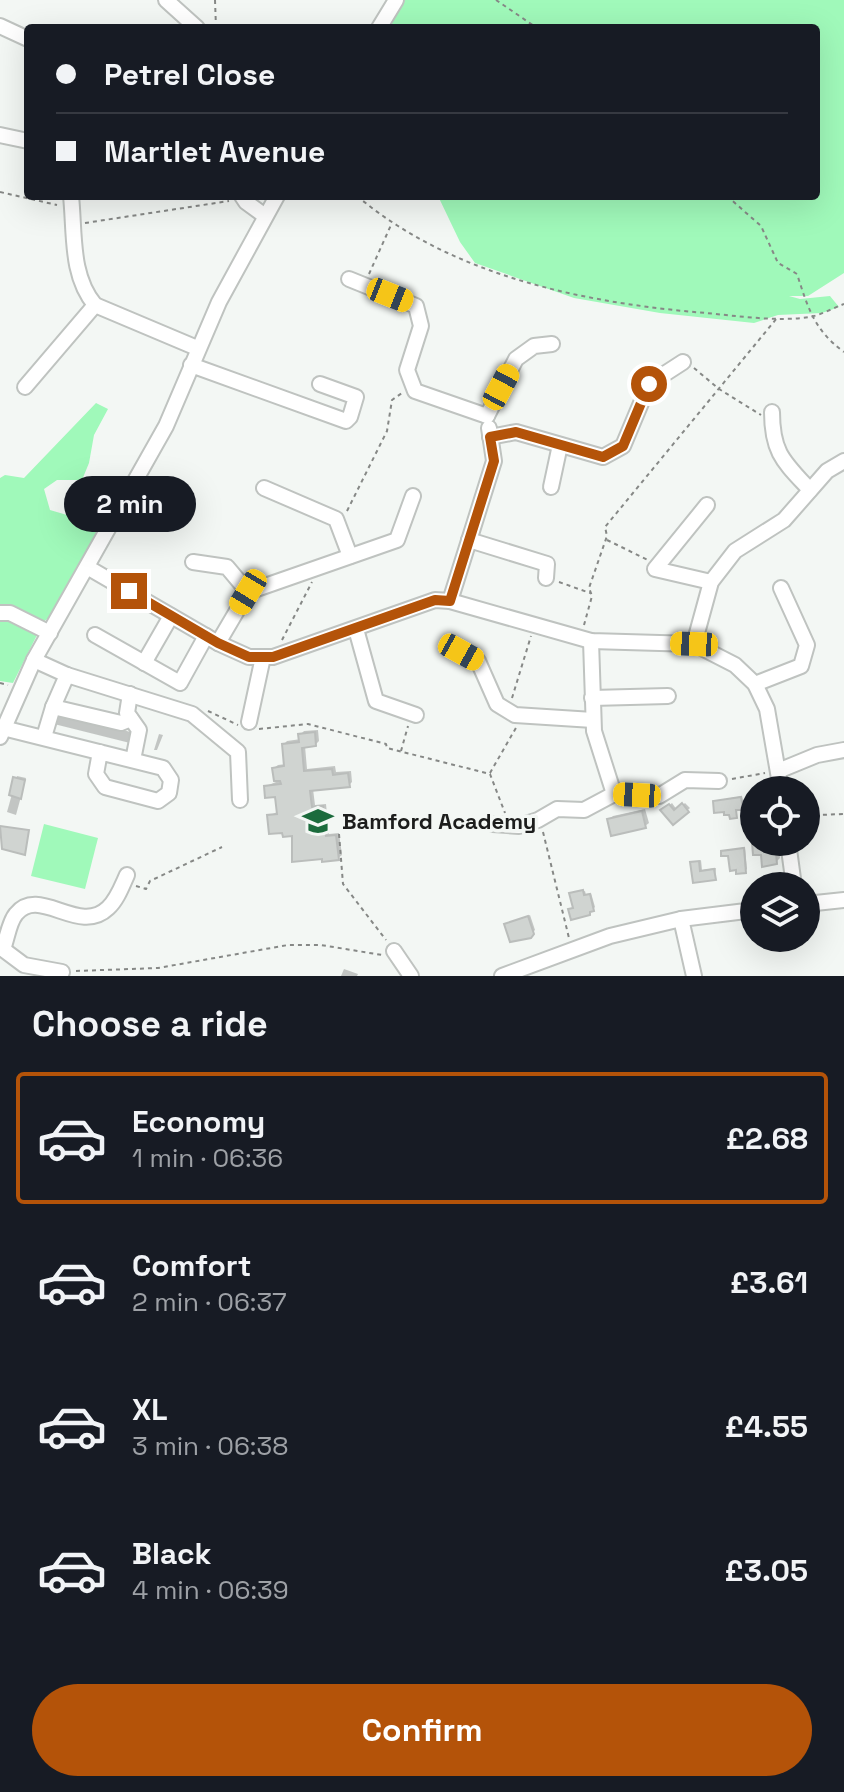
<!DOCTYPE html>
<html lang="en">
<head>
<meta charset="utf-8">
<style>
	body { margin:0; font-family:"Space Grotesk",sans-serif; background:#242831; color:#f1f3f6; height:100vh; display:flex; flex-direction:column; font-size:30px; white-space:nowrap }
	* { box-sizing:border-box; margin:0 }
	p { font-size:26px; color:#9ea1a6 }
	.icon { flex:none; width:44px; height:44px; fill:none; stroke:currentColor; stroke-width:2; stroke-linecap:round; stroke-linejoin:round }
	.map { position:relative; height:976px; overflow:hidden }
	.details { display:flex; flex-direction:column; background:#171b24; flex:1 }
	.details>* { flex:none }
	.top-card { position:absolute; left:24px; top:24px; width:796px; height:176px; border-radius:8px; box-shadow:0 8px 32px #0002; display:grid; align-content:center; height:176px; padding:0 32px; background:#171b24 }
	.tools { position:absolute; left:740px; top:776px; display:grid; gap:16px }
	.tools a { display:grid; place-items:center; width:80px; height:80px; border-radius:50%; background:#171b24; box-shadow:0 8px 32px #0002; font-size:40px }
	.end { position:absolute; width:36px; height:36px; margin:-18px; border:10px solid #b45309; background:#fff; box-shadow:0 0 0 4px #fff }
	.from { border-radius:50% }
	.bubble { position:absolute; height:56px; border-radius:28px; background:#171b24; box-shadow:0 8px 32px #0002; font-size:26px; font-weight:800; line-height:56px; text-align:center }
	.car { position:absolute; width:24px; height:48px; margin:-24px -12px; border-radius:10px; box-shadow:0 0 6px 2px #0007; background:linear-gradient(#f5c518 24%,#345 0 40%,#f5c518 0 76%,#345 0 86%,#f5c518 0) }
	.top-card b { display:flex; align-items:center; gap:28px; height:76px; font-size:30px }
	.top-card b+b { border-top:2px solid #363941 }
	.top-card i { width:20px; height:20px; background:#f1f3f6 }
	ul { padding:0; list-style:none }
	li { display:flex; align-items:center; gap:24px; height:132px; margin:0 16px 12px; padding:0 16px; border:4px solid transparent; border-radius:8px }
	li div { flex:1 }
	li b { display:block; font-size:30px }
	li em { font-style:normal; font-weight:800 }
	li.selected { border-color:#b45309 }
	li>.icon { width:72px; height:72px; stroke-width:1.5 }
	h2 { padding:0 32px; font-size:36px; line-height:96px }
	.button { display:flex; gap:16px; margin-top:auto; padding:16px 32px }
	.button a { flex:1; height:92px; border-radius:48px; background:#b45309; color:#fff; font-size:32px; font-weight:800; line-height:92px; text-align:center }
	.map>svg:first-child { display:block }
	.green { fill:#a0f9ba }
	.shadow { fill:#0003 }
	.building { fill:#d0d4d1; stroke:#babdbb; stroke-width:2 }
	.lines { fill:none; stroke-linecap:round; stroke-linejoin:round }
	.minor-casing { stroke:#bfc3c0; stroke-width:18 }
	.path { stroke:#868886; stroke-width:2; stroke-dasharray:4 4; stroke-linecap:butt }
	.minor { stroke:#fff; stroke-width:14 }
	.route { stroke:#b45309; stroke-width:10 }
	.labels { text-anchor:middle; dominant-baseline:central; stroke-width:7; stroke-linejoin:round; paint-order:stroke }
	.poi-label { font-size:22px; font-weight:bold; fill:#1c1d1c; stroke:#f3f7f4; text-anchor:start }
</style>
</head>
<body>
<div class="map">
<svg width="844" height="976" viewBox="0 0 844 976">
	<rect width="100%" height="100%" fill="#f3f7f4"/>
	<g class="green">
		<path d="M405,0H844V273L808,296H789L800,299L830,296L839,307L822,313L778,315L754,323L660,313L574,298L475,263L460,242L438,196H816V28H389Z"/>
		<path d="M96,403L108,409L94,435L89,463L82,480H57L44,489L50,510L101,525L49,618L41,623L0,610V478L5,475L24,478Z"/>
		<path d="M0,621H10L37,635L13,683L0,681Z"/>
		<path d="M44,824L98,838L85,889L31,876Z"/>
	</g>
	<g class="shadow">
		<path d="M59,713L138,734L134,744L54,724Z"/>
		<path d="M318,730L319,741L316,744L305,746L307,769L335,766L336,772L351,771L352,782L349,785L313,789L315,805L326,804L329,834L339,833L342,855L338,858L294,834L269,816L279,811L277,795L266,786L276,782L274,768L278,765L286,764L284,744L287,741L301,739L300,735L304,731Z"/>
		<path d="M159,734L163,735L157,750H154Z"/>
		<path d="M17,776L26,778L16,815L7,812Z"/>
		<path d="M742,796L744,806L738,808L736,816L715,801Z"/>
		<path d="M672,803L677,810L685,803L690,808L673,823L663,811Z"/>
		<path d="M645,809L649,823L645,826L609,820L613,816Z"/>
		<path d="M755,842H778L780,858L776,862L763,852Z"/>
		<path d="M745,847L747,869L745,871L737,868L730,854L723,852Z"/>
		<path d="M701,860L702,870L716,868L715,878L695,881L693,863Z"/>
		<path d="M585,891L586,895L591,893L595,907L589,913L570,910L575,907L572,895Z"/>
		<path d="M530,915L535,930L533,932L509,923Z"/>
		<path d="M344,969L358,974L357,976H341Z"/>
	</g>
	<g class="building">
		<path d="M315,732L316,746L302,748L304,771L332,769L333,775L348,773L350,787L310,791L312,807L323,806L326,836L336,835L339,860L322,862V859L292,862V836L283,837L282,833L269,834L267,815L277,814L275,797L265,798L264,786L281,784L280,781H274L272,768L284,766L282,744L299,742L298,734Z"/>
		<path d="M13,777L25,780L21,799L9,795Z"/>
		<path d="M741,797L743,810H736L737,818L730,819L729,815H724V812L714,813L713,801Z"/>
		<path d="M682,803L689,812L673,825L660,810L669,804L674,810Z"/>
		<path d="M642,811L646,828L611,836L607,819Z"/>
		<path d="M0,826L29,830L25,855L2,849Z"/>
		<path d="M752,842H775L777,864L762,867L761,855H753Z"/>
		<path d="M744,848L746,873L736,874V870L730,871L728,856H721V851Z"/>
		<path d="M699,861L700,871L714,869L716,880L693,883L690,862Z"/>
		<path d="M583,890L584,895L590,894L594,911L590,912V915L571,920L568,909L573,908L569,893Z"/>
		<path d="M528,916L534,934L531,938L510,942L504,924Z"/>
	</g>
	<g class="lines">
		<g class="minor-casing">
			<g id="minor">
				<path d="M166,0L197,28"/>
				<path d="M0,26L28,39"/>
				<path d="M379,28L396,0"/>
				<path d="M0,135L28,141"/>
				<path d="M71,196C75,233 70,275 95,305L197,348"/>
				<path d="M242,196L246,202L265,216"/>
				<path d="M349,279L416,306L421,326L407,370L415,391L487,416"/>
				<path d="M191,365L346,421L350,417L356,397L320,384"/>
				<path d="M25,387L95,305"/>
				<path d="M772,412C772,453 784,462 810,490"/>
				<path d="M487,416L516,359L534,346L552,344"/>
				<path d="M490,437L516,432L603,457L623,446L649,384L683,362"/>
				<path d="M551,487L560,445"/>
				<path d="M264,488L336,519L350,556"/>
				<path d="M707,505L655,569L711,582"/>
				<path d="M469,540L547,564L546,578"/>
				<path d="M193,562L227,567L248,592L397,540L413,496"/>
				<path d="M87,567L218,643L249,657H273L435,600L450,601L591,641L694,644L735,665L755,684L767,709L781,790"/>
				<path d="M450,601L494,461L489,428"/>
				<path d="M0,613H10L50,633"/>
				<path d="M356,629L376,701L416,715"/>
				<path d="M95,635L180,683L206,636"/>
				<path d="M591,641L594,731L614,794"/>
				<path d="M218,643L248,592"/>
				<path d="M694,644L711,582L735,551L784,520L827,471L844,461"/>
				<path d="M461,652L478,661L497,704L515,715L593,720"/>
				<path d="M34,660L67,675L192,714L238,752L240,800"/>
				<path d="M144,663L171,616"/>
				<path d="M755,684L801,666L807,645L781,588"/>
				<path d="M130,694L127,713L139,730L133,760"/>
				<path d="M592,698L668,696"/>
				<path d="M53,707L121,723L131,719"/>
				<path d="M249,722L263,657"/>
				<path d="M3,728L163,768L171,780L169,793L158,801L105,787L96,774L100,752"/>
				<path d="M0,737L34,660L166,426L219,302L277,196"/>
				<path d="M44,737L53,707L67,675"/>
				<path d="M778,771L817,755L844,750"/>
				<path d="M493,824L519,826L538,820L557,809L584,810L614,794L659,796L685,780L719,781"/>
				<path d="M788,842L794,886"/>
				<path d="M806,904L844,900"/>
				<path d="M681,919L694,976"/>
				<path d="M0,947L24,965L62,972"/>
				<path d="M3,949C7,939 9,922 16,914C39,885 79,936 108,908C117,900 122,886 127,875"/>
				<path d="M394,951L411,976"/>
				<path d="M502,976L610,936L681,919L754,910"/>
			</g>
		</g>
		<g class="path">
			<path d="M215,0L216,28"/>
			<path d="M496,0L537,28"/>
			<path d="M0,192L57,205"/>
			<path d="M357,196C452,276 584,303 706,313C737,316 778,322 810,317C821,315 833,308 844,304"/>
			<path d="M727,196L761,226L778,263L797,274C808,308 814,330 844,352"/>
			<path d="M85,223L229,201"/>
			<path d="M369,274L391,225"/>
			<path d="M694,368L719,389L761,415"/>
			<path d="M347,511L387,431L392,400L402,393"/>
			<path d="M607,540L648,560"/>
			<path d="M559,582L590,593"/>
			<path d="M584,625L592,596L589,588L607,536L605,527L777,318"/>
			<path d="M282,640L312,582"/>
			<path d="M0,683L8,685"/>
			<path d="M512,698L531,636"/>
			<path d="M208,711L238,725"/>
			<path d="M259,729L308,724L386,744L387,748L490,774L505,813"/>
			<path d="M401,751L408,726"/>
			<path d="M490,773L517,726"/>
			<path d="M732,779L765,773"/>
			<path d="M806,807H816L817,815L844,814"/>
			<path d="M543,832L569,938"/>
			<path d="M339,834L343,884L386,940"/>
			<path d="M136,886L146,889L150,881L222,847"/>
			<path d="M76,971L158,968L288,945H321L382,955"/>
		</g>
		<use href="#minor" class="minor"/>
	</g>
	<g class="lines">
		<path class="route" d="M129,591L218,643L249,657H273L435,600L450,601L494,461L490,437L516,432L603,457L623,446L649,384"/>
	</g>
	<defs>
		<g id="school-bare" transform="scale(2.4)"><path d="M0-5L7-2L0 1L-7-2ZM-4 1L0 2.5L4 1V4Q0 6-4 4Z" fill="#1b6b3c" stroke="#f3f7f4" stroke-width="2.5" paint-order="stroke"/></g>
	</defs>
	<g fill-rule="evenodd">
		<use href="#school-bare" x="318" y="821"/>
	</g>
	<g class="labels">
		<g class="poi-label">
			<text x="342" y="821">Bamford Academy</text>
		</g>
	</g>
</svg>
<div class="tools">
<a><svg class="icon" aria-label="locate" viewBox="0 0 24 24"><circle cx="12" cy="12" r="6"/><path d="M12 2v4M12 18v4M2 12h4M18 12h4"/></svg></a>
<a><svg class="icon" aria-label="layers" viewBox="0 0 24 24"><path d="M12 4l9 5-9 5-9-5zM3 14l9 5 9-5"/></svg></a>
</div>
<i class="end from" style="left:649px;top:384px"></i>
<i class="end" style="left:129px;top:591px"></i>
<div class="bubble" style="left:64px;top:476px;width:132px">2 min</div>
<i class="car" style="left:390px;top:295px;rotate:112deg"></i>
<i class="car" style="left:501px;top:387px;rotate:28deg"></i>
<i class="car" style="left:248px;top:592px;rotate:211deg"></i>
<i class="car" style="left:694px;top:644px;rotate:272deg"></i>
<i class="car" style="left:461px;top:652px;rotate:119deg"></i>
<i class="car" style="left:637px;top:795px;rotate:273deg"></i>
<div class="top-card">
<b><i class="from"></i>Petrel Close</b>
<b><i></i>Martlet Avenue</b>
</div>
</div>
<section class="details">
<h2>Choose a ride</h2>
<ul>
<li class="selected"><svg class="icon" aria-label="car" viewBox="0 0 24 24"><path d="M5 17H2v-5l4-1 3-4h7l3 4 3 1v5h-3M9 17h6M6 11h13"/><circle cx="7" cy="17" r="2"/><circle cx="17" cy="17" r="2"/></svg><div><b>Economy</b><p>1 min · 06:36</p></div><em>£2.68</em></li>
<li><svg class="icon" aria-label="car" viewBox="0 0 24 24"><path d="M5 17H2v-5l4-1 3-4h7l3 4 3 1v5h-3M9 17h6M6 11h13"/><circle cx="7" cy="17" r="2"/><circle cx="17" cy="17" r="2"/></svg><div><b>Comfort</b><p>2 min · 06:37</p></div><em>£3.61</em></li>
<li><svg class="icon" aria-label="car" viewBox="0 0 24 24"><path d="M5 17H2v-5l4-1 3-4h7l3 4 3 1v5h-3M9 17h6M6 11h13"/><circle cx="7" cy="17" r="2"/><circle cx="17" cy="17" r="2"/></svg><div><b>XL</b><p>3 min · 06:38</p></div><em>£4.55</em></li>
<li><svg class="icon" aria-label="car" viewBox="0 0 24 24"><path d="M5 17H2v-5l4-1 3-4h7l3 4 3 1v5h-3M9 17h6M6 11h13"/><circle cx="7" cy="17" r="2"/><circle cx="17" cy="17" r="2"/></svg><div><b>Black</b><p>4 min · 06:39</p></div><em>£3.05</em></li>
</ul>
<div class="button"><a>Confirm</a></div>
</section>
</body>
</html>
